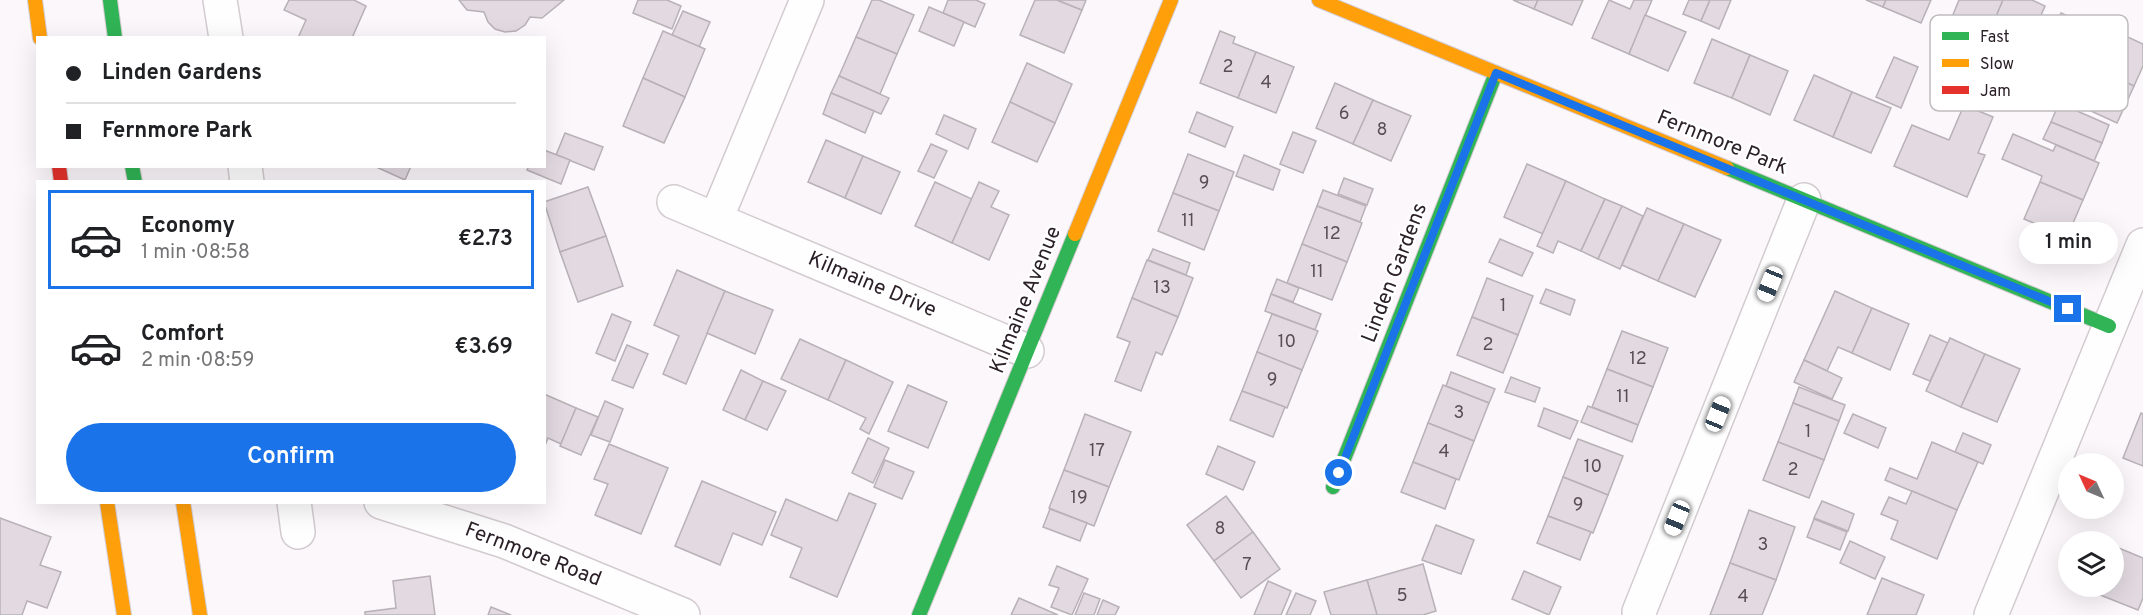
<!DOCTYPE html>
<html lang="en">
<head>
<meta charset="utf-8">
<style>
	body { margin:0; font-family:Overpass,sans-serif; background:#f2f2f2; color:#202124; height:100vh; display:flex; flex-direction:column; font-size:22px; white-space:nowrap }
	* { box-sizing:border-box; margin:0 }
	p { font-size:20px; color:#757577 }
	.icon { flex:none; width:33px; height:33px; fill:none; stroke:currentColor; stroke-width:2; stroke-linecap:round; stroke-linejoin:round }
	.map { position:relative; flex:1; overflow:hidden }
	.details { position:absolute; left:36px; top:180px; width:510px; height:324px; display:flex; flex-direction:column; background:#fff; border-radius:0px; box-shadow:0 6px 24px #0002 }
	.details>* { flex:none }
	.banner { position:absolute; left:36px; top:36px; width:510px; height:132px; border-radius:0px; box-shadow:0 6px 24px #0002; display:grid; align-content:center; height:132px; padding:0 30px; background:#fff }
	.needle { width:39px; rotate:314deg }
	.fabs { position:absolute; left:2058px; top:453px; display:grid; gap:12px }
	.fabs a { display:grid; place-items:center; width:66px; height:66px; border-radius:50%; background:#fff; box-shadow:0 6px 24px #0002; font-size:30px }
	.end { position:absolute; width:27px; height:27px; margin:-14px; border:8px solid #1a73e8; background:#fff; box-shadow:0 0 0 3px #fff }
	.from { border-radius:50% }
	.bubble { position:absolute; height:42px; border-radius:21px; background:#fff; box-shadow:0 6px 24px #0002; font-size:20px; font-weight:600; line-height:42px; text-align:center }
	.car { position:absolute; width:18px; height:36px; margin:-18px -9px; border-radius:8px; box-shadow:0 0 4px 2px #0007; background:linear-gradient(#fff 24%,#345 0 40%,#fff 0 76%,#345 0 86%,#fff 0) }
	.banner b { display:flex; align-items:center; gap:21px; height:57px; font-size:22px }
	.banner b+b { border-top:2px solid #e0e0e0 }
	.banner i { width:15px; height:15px; background:#202124 }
	ul { padding:10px 0 0; list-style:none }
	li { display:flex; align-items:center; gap:18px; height:99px; margin:0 12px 9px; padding:0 18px; border:3px solid transparent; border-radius:0px }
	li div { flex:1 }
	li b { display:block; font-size:22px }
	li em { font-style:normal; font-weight:600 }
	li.current { border-color:#1a73e8 }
	li>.icon { width:54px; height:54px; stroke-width:1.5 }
	.primary-button { display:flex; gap:12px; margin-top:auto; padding:12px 30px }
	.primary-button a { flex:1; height:69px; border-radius:36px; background:#1a73e8; color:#fff; font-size:24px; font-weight:600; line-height:69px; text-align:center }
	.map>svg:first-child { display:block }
	.building { fill:#e2dae0; stroke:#b8b1b6; stroke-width:1.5 }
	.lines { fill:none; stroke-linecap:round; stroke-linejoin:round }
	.street-casing { stroke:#d3cbd0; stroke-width:36 }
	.fast-casing { stroke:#d3cbd0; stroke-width:16 }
	.slow-casing { stroke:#d3cbd0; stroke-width:16 }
	.jam-casing { stroke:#d3cbd0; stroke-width:16 }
	.street { stroke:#fffefe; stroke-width:33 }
	.fast { stroke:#30b455; stroke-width:14 }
	.slow { stroke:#ff9f0a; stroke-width:14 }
	.jam { stroke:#e5322d; stroke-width:14 }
	.route { stroke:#1a73e8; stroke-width:8 }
	.labels { text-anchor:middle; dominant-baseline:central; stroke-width:4.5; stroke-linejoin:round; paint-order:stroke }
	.number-label { font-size:18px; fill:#594e56 }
	.street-label { font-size:21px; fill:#2b2028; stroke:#fff }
	.key { fill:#fff; stroke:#bfbcbe; stroke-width:1.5 }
	.key-label { font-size:16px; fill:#2b2028 }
</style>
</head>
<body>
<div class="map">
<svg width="2143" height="615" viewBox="0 0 2143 615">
	<rect width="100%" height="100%" fill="#fcf7fa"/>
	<g class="building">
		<path d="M289,0H354L366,6L352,38H298L306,20L284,10Z"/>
		<path d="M459,0H564L542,18L530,17L525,25L516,31L505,32L495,29L488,22L484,12L467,10Z"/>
		<path d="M638,0H667L681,6L672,29L633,13Z"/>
		<path d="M872,0H879L914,15L897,54L856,37Z"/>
		<path d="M948,0H976L985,4L975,27L943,13Z"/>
		<path d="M1035,0H1057L1082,10L1064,53L1020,35Z"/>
		<path d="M1057,0H1086L1082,10Z"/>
		<path d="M1513,0H1538L1534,9Z"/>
		<path d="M1538,0H1583L1572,25L1534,9Z"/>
		<path d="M1609,0L1630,9L1634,0H1652L1629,54L1592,38Z"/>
		<path d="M1689,0H1710L1701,21L1683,14Z"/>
		<path d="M1710,0H1731L1719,29L1701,21Z"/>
		<path d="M1866,0H1886L1883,7Z"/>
		<path d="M1886,0H1931L1921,23L1883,7Z"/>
		<path d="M1959,0H2003L1987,38L1950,22Z"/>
		<path d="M2003,0H2032L2045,6L2024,54L1987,38Z"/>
		<path d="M929,7L964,22L954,46L919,31Z"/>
		<path d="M683,11L710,22L699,47L672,35Z"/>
		<path d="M2061,13L2081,22L2066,57L2046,49Z"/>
		<path d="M1645,15L1686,32L1668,71L1629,54Z"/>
		<path d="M2104,26L2143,44V66L2134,86L2087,64Z"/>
		<path d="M663,31L705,49L685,97L643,78Z"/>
		<path d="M1220,31L1235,37L1233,43L1256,52L1238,98L1200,83Z"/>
		<path d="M856,37L897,54L880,94L839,76Z"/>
		<path d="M1712,39L1750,55L1732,98L1694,83Z"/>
		<path d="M1256,52L1294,67L1276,113L1238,98Z"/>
		<path d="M1750,55L1788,71L1770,115L1732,98Z"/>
		<path d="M1894,57L1918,67L1901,108L1876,97Z"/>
		<path d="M1027,63L1072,84L1055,123L1010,102Z"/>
		<path d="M2087,64L2134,86L2117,123L2069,101Z"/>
		<path d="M1814,75L1852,92L1833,137L1794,120Z"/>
		<path d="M839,76L889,98L881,114L831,93Z"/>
		<path d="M643,78L685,97L664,143L623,126Z"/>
		<path d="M1335,83L1373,100L1353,144L1316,128Z"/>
		<path d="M1852,92L1891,108L1871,153L1833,137Z"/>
		<path d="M831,93L874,111L865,133L823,114Z"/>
		<path d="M1373,100L1411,116L1391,161L1353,144Z"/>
		<path d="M1010,102L1055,123L1037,162L992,142Z"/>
		<path d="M2059,103L2109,125L2102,143L2051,122Z"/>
		<path d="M1964,105L1993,117L1978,153L1985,155L1967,197L1894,166L1912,125L1949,140Z"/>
		<path d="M1197,112L1233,127L1225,147L1189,132Z"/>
		<path d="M944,115L976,129L968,149L936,134Z"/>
		<path d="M2051,122L2102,143L2094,161L2043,139Z"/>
		<path d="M1293,132L1316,141L1303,173L1280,164Z"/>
		<path d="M565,133L603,147L594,170L556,155Z"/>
		<path d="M2013,134L2053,151L2056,145L2099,163L2083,200L2040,182L2042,176L2002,159Z"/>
		<path d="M826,140L863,156L845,198L808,182Z"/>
		<path d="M931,144L947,151L934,178L918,171Z"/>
		<path d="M544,150L570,160L561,184L527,170L529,166H544Z"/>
		<path d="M1188,154L1234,172L1219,211L1173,193Z"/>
		<path d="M1244,155L1280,170L1273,190L1236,176Z"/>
		<path d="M863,156L900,172L881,214L845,198Z"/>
		<path d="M1527,164L1566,181L1543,234L1504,217Z"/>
		<path d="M374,166H411L405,180Z"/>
		<path d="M1344,178L1373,189L1367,205L1338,194Z"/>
		<path d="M1566,181L1605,199L1581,251L1558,241L1553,253L1537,246Z"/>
		<path d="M935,182L972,199L952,243L915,226Z"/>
		<path d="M979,182L999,191L991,207L1009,215L989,260L952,243Z"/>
		<path d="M2040,182L2083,200L2067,237L2024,219Z"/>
		<path d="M588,187L606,236L560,252L544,202Z"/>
		<path d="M1323,190L1366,206L1360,222L1317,206Z"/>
		<path d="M1173,193L1219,211L1204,250L1158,231Z"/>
		<path d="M1605,199L1622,206L1598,259L1581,251Z"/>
		<path d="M1317,206L1362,223L1347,262L1302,244Z"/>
		<path d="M1622,206L1643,216L1620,269L1598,259Z"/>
		<path d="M1647,208L1684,224L1658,281L1622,265Z"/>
		<path d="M1684,224L1721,240L1695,297L1658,281Z"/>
		<path d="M606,236L623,286L578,302L560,252Z"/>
		<path d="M1500,239L1533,253L1522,276L1489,262Z"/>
		<path d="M1302,244L1347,262L1332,300L1287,283Z"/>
		<path d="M1153,249L1190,263L1186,275L1148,260Z"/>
		<path d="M1147,260L1193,278L1178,317L1132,298Z"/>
		<path d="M677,270L725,291L686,384L663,374L679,336L654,325Z"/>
		<path d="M1487,278L1533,296L1518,335L1472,317Z"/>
		<path d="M1277,279L1299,288L1293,302L1271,294Z"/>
		<path d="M1546,289L1575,300L1570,315L1540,303Z"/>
		<path d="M725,291L773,310L755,354L707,333Z"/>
		<path d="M1835,291L1872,308L1852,353L1838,347L1827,371L1804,360Z"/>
		<path d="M1271,294L1321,314L1315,330L1265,311Z"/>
		<path d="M1132,298L1178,317L1162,355L1156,352L1141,391L1115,381L1130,342L1117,337Z"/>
		<path d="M1872,308L1909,324L1890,370L1852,353Z"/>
		<path d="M612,314L631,322L615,361L596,353Z"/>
		<path d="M1272,314L1318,331L1302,370L1257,352Z"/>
		<path d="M1472,317L1518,335L1503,373L1457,355Z"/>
		<path d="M1622,331L1668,348L1653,387L1607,369Z"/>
		<path d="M1930,335L1948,343L1930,381L1913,374Z"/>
		<path d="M1950,338L1985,354L1961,407L1926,391Z"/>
		<path d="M800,339L846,360L828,400L781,379Z"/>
		<path d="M627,345L648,354L633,388L612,380Z"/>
		<path d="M1257,352L1302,370L1287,408L1242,391Z"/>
		<path d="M1985,354L2020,369L1997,422L1961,407Z"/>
		<path d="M846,360L893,382L869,434L860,429L866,418L828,400Z"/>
		<path d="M1804,360L1842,378L1832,399L1794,382Z"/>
		<path d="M1607,369L1653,387L1638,425L1592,407Z"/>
		<path d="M741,370L763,381L745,420L723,410Z"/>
		<path d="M1451,372L1495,389L1489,403L1446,386Z"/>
		<path d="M1511,377L1540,388L1535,402L1505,392Z"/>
		<path d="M763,381L786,391L767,430L745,420Z"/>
		<path d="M908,385L947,402L928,448L888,431Z"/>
		<path d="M1443,385L1489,403L1474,441L1428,423Z"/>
		<path d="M1799,387L1845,405L1839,421L1793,403Z"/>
		<path d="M1242,391L1285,407L1273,437L1230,420Z"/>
		<path d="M544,394L576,408L561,444L548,438L544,448Z"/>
		<path d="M605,401L623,409L610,442L591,435Z"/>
		<path d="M1793,403L1839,421L1824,460L1778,442Z"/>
		<path d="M1588,406L1638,425L1632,442L1581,422Z"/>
		<path d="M576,408L598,417L581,455L560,446Z"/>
		<path d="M1544,408L1578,421L1570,439L1538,426Z"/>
		<path d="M2141,413L2143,414V466L2123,458Z"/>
		<path d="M1085,414L1131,432L1109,487L1064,470Z"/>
		<path d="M1853,414L1886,428L1878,448L1844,433Z"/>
		<path d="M1428,423L1474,441L1459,480L1413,462Z"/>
		<path d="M1963,433L1991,445L1983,464L1955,452Z"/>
		<path d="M868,438L889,448L873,483L852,473Z"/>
		<path d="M1578,439L1623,456L1608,495L1563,477Z"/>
		<path d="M1778,442L1824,460L1809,498L1763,480Z"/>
		<path d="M1932,442L1978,462L1957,510L1885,480L1890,468L1917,479Z"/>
		<path d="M609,444L668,468L641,534L595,515L608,484L594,479Z"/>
		<path d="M1218,446L1255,462L1243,490L1206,474Z"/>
		<path d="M885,460L914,472L902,499L874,487Z"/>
		<path d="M1413,462L1456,479L1445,509L1401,492Z"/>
		<path d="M1064,470L1109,487L1094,526L1049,508Z"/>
		<path d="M1563,477L1608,495L1593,533L1548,516Z"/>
		<path d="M702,481L776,512L762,545L733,533L720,565L675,546Z"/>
		<path d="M1912,491L1957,510L1937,559L1891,539L1898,521L1881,514L1889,497L1906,504Z"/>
		<path d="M849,493L876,504L837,597L790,577L802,548L771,535L786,499L837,521Z"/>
		<path d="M1226,496L1253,532L1214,561L1187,525Z"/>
		<path d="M1822,501L1854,514L1848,531L1814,518Z"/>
		<path d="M1050,509L1087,523L1080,541L1043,527Z"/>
		<path d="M1749,510L1795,527L1776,580L1730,563Z"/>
		<path d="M1548,516L1591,532L1580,560L1537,543Z"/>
		<path d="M0,518L51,537L40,565L61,572L47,608L27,601L22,615H0Z"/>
		<path d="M1814,519L1847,532L1840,550L1807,537Z"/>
		<path d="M1436,525L1474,540L1461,574L1422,560Z"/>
		<path d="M1253,532L1280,569L1241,598L1214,561Z"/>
		<path d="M1850,541L1885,557L1875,579L1840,563Z"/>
		<path d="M2114,546L2143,558V598L2138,610L2080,587L2114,586Z"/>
		<path d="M1730,563L1776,580L1762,615H1710Z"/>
		<path d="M1423,564L1436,611L1423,615H1377L1367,580Z"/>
		<path d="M1057,566L1088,579L1072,615L1051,607L1059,588L1049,585Z"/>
		<path d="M1524,571L1561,587L1549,615L1512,599Z"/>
		<path d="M430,576L435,615H365V612L396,608L393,581Z"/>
		<path d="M1882,578L1924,595L1916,615H1867Z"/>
		<path d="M1367,580L1377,615H1331L1324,592Z"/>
		<path d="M1268,581L1291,591L1281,615H1254Z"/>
		<path d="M1084,593L1100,599L1094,615H1075Z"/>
		<path d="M1296,593L1316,601L1310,615H1286Z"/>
		<path d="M1019,598L1058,615H1011Z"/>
		<path d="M1103,600L1119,607L1115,615H1097Z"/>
		<path d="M491,607L511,615H488Z"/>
	</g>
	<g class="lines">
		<g class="street-casing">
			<g id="street">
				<path d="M220,0L226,38"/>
				<path d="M245,166L247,182"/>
				<path d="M674,202L1027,351"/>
				<path d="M716,219L807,0"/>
				<path d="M294,502L298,532"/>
				<path d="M381,502L504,541L683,615"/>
				<path d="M1639,612L1804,200"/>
				<path d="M1991,615L2143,245"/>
			</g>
		</g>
		<g class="fast-casing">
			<g id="fast">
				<path d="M110,0L115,38"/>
				<path d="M132,166L135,182"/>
				<path d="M1727,168L2109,326"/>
				<path d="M1333,487L1496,73"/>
				<path d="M919,615L1075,234"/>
			</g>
		</g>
		<g class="slow-casing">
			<g id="slow">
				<path d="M35,0L40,38"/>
				<path d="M1319,0L1727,168"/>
				<path d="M1075,234L1171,0"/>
				<path d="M107,502L124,615"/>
				<path d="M183,502L200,615"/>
			</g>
		</g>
		<g class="jam-casing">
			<path id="jam" d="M59,166L61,182"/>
		</g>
		<use href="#street" class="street"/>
		<use href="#fast" class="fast"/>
		<use href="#slow" class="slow"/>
		<use href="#jam" class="jam"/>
	</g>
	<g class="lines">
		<path class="route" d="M1339,473L1496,73L2068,309"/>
	</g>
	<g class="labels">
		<g class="number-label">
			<text x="1228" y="67">2</text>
			<text x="1266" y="83">4</text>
			<text x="1344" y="114">6</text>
			<text x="1382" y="130">8</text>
			<text x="1204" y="183">9</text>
			<text x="1188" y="221">11</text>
			<text x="1332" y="234">12</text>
			<text x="1317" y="272">11</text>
			<text x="1162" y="288">13</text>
			<text x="1503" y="306">1</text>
			<text x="1287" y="342">10</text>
			<text x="1488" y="345">2</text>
			<text x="1638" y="359">12</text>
			<text x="1272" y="380">9</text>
			<text x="1623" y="397">11</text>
			<text x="1459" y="413">3</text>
			<text x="1808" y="432">1</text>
			<text x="1097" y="451">17</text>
			<text x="1444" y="452">4</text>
			<text x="1593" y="467">10</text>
			<text x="1793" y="470">2</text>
			<text x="1079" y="498">19</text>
			<text x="1578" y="505">9</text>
			<text x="1220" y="529">8</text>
			<text x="1763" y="545">3</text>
			<text x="1247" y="565">7</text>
			<text x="1402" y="596">5</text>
			<text x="1743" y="597">4</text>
		</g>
		<g class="street-label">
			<text transform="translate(1722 143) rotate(22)">Fernmore Park</text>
			<text transform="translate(1395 273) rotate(-69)">Linden Gardens</text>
			<text transform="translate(872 285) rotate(23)">Kilmaine Drive</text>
			<text transform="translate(1026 300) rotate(-68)">Kilmaine Avenue</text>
			<text transform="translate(533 555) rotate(21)">Fernmore Road</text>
		</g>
	</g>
	<rect x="1930" y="15" width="198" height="96" rx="9" class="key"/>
	<rect x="1942" y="32" width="27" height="8" fill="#30b455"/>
	<rect x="1942" y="59" width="27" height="8" fill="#ff9f0a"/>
	<rect x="1942" y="86" width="27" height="8" fill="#e5322d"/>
	<g class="key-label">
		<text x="1980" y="42">Fast</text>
		<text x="1980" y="69">Slow</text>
		<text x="1980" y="96">Jam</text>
	</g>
</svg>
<div class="fabs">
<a><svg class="needle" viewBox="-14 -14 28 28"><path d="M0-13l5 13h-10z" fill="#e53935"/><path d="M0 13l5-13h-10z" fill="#757577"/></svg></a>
<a><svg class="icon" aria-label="layers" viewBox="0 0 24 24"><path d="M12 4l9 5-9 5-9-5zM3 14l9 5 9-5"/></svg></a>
</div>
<i class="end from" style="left:1339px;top:473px"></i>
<i class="end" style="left:2068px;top:309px"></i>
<div class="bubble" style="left:2019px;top:222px;width:99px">1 min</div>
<i class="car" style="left:1770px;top:284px;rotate:202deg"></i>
<i class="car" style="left:1718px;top:414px;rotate:22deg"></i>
<i class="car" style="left:1677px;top:518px;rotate:202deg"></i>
<div class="banner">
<b><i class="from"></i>Linden Gardens</b>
<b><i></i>Fernmore Park</b>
</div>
<section class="details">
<ul>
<li class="current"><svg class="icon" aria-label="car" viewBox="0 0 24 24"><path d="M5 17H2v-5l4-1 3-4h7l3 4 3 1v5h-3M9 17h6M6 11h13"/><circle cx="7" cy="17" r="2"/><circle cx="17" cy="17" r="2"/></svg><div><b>Economy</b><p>1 min · 08:58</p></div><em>€2.73</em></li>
<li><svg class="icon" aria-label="car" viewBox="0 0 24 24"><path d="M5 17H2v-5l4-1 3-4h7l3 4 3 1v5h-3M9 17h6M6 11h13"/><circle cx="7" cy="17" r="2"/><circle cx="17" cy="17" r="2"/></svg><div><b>Comfort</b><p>2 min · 08:59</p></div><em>€3.69</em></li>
</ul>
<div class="primary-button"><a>Confirm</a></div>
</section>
</div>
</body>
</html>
